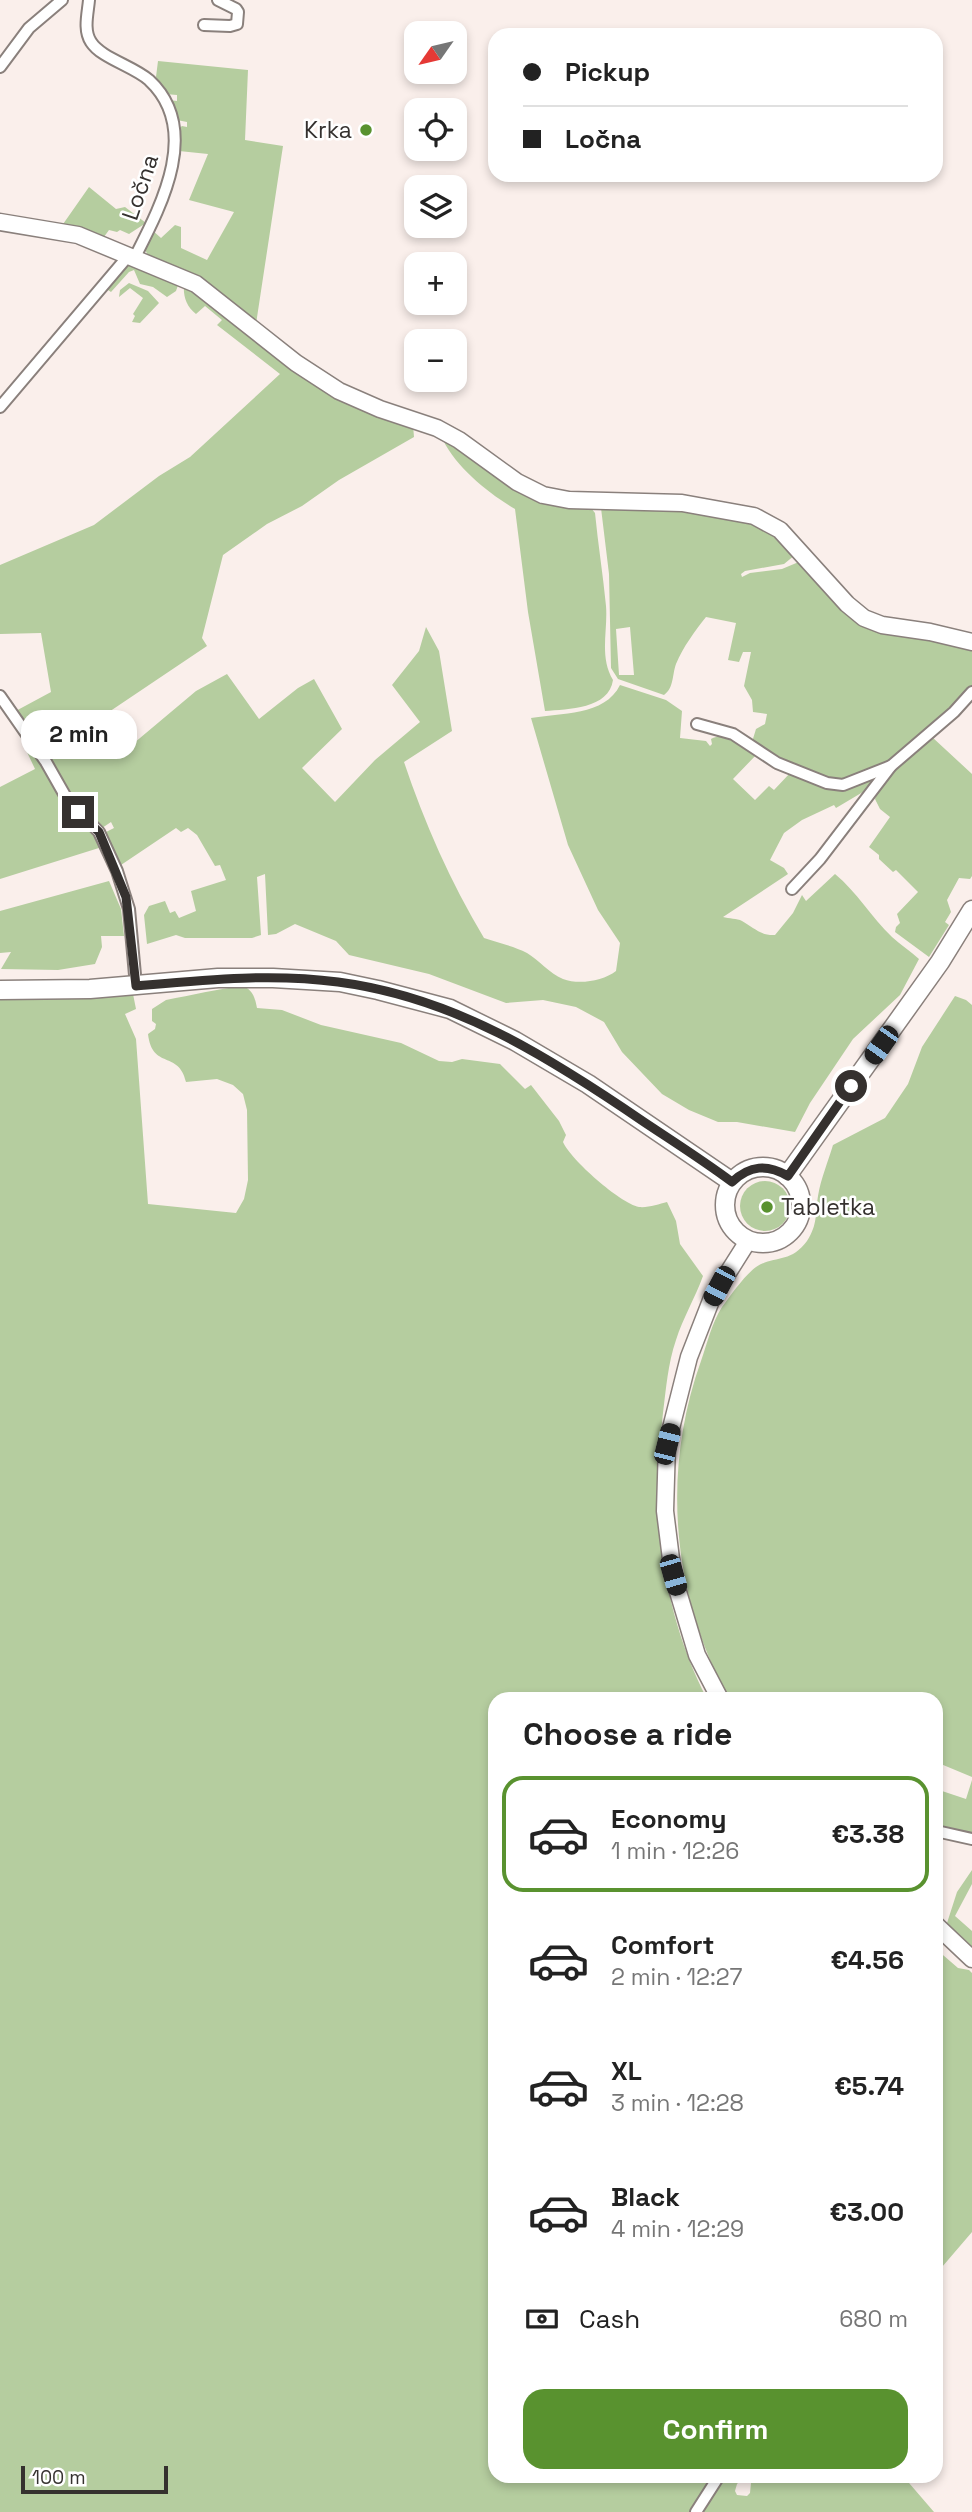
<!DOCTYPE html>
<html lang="en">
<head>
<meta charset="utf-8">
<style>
	body { margin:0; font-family:"Space Grotesk",sans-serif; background:#f2f2f2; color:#222; height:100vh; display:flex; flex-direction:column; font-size:26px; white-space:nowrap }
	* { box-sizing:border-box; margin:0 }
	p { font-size:23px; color:#767676 }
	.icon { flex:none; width:38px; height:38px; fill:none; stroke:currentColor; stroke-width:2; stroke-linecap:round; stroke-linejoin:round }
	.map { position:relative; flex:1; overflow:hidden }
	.details { position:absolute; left:488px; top:1692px; width:455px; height:791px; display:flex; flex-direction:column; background:#fff; border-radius:21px; box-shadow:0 4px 10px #0003 }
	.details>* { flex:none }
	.top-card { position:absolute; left:488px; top:28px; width:455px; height:154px; border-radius:21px; box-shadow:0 4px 10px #0003; display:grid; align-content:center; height:154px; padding:0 35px; background:#fff }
	.needle { width:46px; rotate:236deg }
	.buttons { position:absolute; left:404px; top:21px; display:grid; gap:14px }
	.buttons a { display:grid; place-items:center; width:63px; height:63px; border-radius:14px; background:#fff; box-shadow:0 4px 10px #0003; font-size:35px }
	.scale { position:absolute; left:21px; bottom:18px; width:147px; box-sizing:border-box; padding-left:7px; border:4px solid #35312f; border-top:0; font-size:19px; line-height:24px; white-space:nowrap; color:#35312f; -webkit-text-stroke:5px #fff; paint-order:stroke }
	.end { position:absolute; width:32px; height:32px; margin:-16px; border:9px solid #35312f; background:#fff; box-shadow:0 0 0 4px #fff }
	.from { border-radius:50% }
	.bubble { position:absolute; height:49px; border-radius:21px; background:#fff; box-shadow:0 4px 10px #0003; font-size:23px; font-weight:600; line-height:49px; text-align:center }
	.car { position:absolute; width:21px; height:42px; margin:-21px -10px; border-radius:9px; box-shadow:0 0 5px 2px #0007; background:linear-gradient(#222 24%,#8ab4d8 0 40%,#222 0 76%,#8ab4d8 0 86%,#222 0) }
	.top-card b { display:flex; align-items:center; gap:24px; height:66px; font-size:26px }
	.top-card b+b { border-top:2px solid #e0e0e0 }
	.top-card i { width:18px; height:18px; background:#222 }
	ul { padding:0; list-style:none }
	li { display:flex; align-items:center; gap:21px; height:116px; margin:0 14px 10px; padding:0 21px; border:4px solid transparent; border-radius:21px }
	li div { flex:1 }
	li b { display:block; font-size:26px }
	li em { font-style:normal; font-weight:600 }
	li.current { border-color:#59922f }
	li>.icon { width:63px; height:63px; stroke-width:1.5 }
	h2 { padding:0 35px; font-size:32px; line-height:84px }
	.pay { display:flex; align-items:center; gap:18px; height:77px; padding:0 35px; font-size:26px }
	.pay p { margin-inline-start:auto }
	.action { display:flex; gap:14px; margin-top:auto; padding:14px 35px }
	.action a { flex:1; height:80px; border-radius:21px; background:#59922f; color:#fff; font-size:28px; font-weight:600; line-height:80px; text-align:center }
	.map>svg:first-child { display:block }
	.green { fill:#b5cd9f; fill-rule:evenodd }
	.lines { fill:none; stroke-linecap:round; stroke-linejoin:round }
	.street-casing { stroke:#8a807c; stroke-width:14 }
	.secondary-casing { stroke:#8a807c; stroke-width:19 }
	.primary-casing { stroke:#8a807c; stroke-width:21 }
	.street { stroke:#fff; stroke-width:10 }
	.secondary { stroke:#fff; stroke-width:16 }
	.primary { stroke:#fff; stroke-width:18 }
	.route { stroke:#35312f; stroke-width:9 }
	.poi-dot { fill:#59922f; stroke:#fff; stroke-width:2.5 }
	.labels { text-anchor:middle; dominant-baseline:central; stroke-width:5; stroke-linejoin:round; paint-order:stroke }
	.poi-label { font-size:23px; fill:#35312f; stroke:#fff; text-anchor:end }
	.street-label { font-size:23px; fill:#35312f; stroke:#fff }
</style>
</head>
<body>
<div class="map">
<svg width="972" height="2512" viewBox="0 0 972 2512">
	<rect width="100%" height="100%" fill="#faefeb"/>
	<g class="green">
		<path d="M158,61L248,70L245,140L283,146L256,324L149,257L144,248L152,230L161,238L175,225L181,227V248L207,260L234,212L189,200L208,154L179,151L177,130L182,126L187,127V122L177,120L169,100L177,101V95L165,94L156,77Z"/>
		<path d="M89,187L116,209L125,207L146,223L129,234L120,230L117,232L109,230L101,241L61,227Z"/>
		<path d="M130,262L178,285L176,291L167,297L153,287L140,284L134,270L129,272L111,292L105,288Z"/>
		<path d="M129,283L148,291L159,303L140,323L132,322L135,316L133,314L143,298L130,288L119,297L120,290Z"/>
		<path d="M184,284L271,346L413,425L414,437L339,480L302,506L267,524L223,555L202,638L207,646L88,726L115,759L196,691L227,674L259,719L298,688L314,679L342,729L302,768L335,802L375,760L420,722L392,685L419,651L426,627L439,651L452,731L404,762C424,822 451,883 484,938C498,943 514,946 527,953C539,960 549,973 563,979C579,985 603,981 616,971L620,943L598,910L568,845L531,718C560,713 605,716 620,685L666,700L682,711L680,738L706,741L710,746L712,744L711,739C727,731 744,745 758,753L733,779L755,800L769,786L774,790L791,772L827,787L875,774L878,780L868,789L836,808L834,805L802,820L784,833L770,860L784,868L788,874L723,917C729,919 737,918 742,921C753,927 761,936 775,935L793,913L802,895L806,901L835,874C857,892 871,917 892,937C901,945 910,951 919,959L900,995L853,1039L810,1103L795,1132L737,1122H718L689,1110L662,1094L622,1052L604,1022L576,1007L543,1000L506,1003L429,974L349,955L336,941L295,924L276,934L268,935L265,874L257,877L261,935L252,938H185L176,935L147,944L144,915L149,906L165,901L170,913L175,911L179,918L196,911L191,891L226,880L220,865L215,866L197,835L188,828L181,832L176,828L118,867L104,833L114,828L111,822L102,828L78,809L12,713L51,692L41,633L0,634V565L94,525L159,476L190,457L280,374L217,325L222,320L205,306L196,314C186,306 183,296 184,284Z"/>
		<path d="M443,440C468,445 483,473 506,483C528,493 567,500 591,508L595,513C598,544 603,575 606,606C608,631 599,657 613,680C609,709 568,709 545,711L528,612L515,509C488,493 457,468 443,440Z"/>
		<path d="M655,506L762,523L795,555L784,564L745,571L741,574L742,577L750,573L782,569L801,561L827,588L912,637L972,649V687L953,709L897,760L840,783L798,770L752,742L756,729L765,724L767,714L753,712L752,700L744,686L751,652H743L739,662L728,660L736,623L706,617C695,631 683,647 676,664C672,675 674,688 664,695L618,679L611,668L609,574L601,508ZM630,627L634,675H619L616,629Z"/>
		<path d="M932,737L972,774V876L970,879L959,878L947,900L951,912L945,922L949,925L929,957L895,932L896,927L900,923L897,914L918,892L896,870L893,872L879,859V855L869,847L890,817L880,809L875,799C886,772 910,755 932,737Z"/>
		<path d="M32,747L93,829L102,847L0,879V787L35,769L26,750Z"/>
		<path d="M109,881L121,909L124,936H101L102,947L95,964L58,970L1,969L11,952L0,953V911Z"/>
		<path d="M243,986C253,990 255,998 257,1008L282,1010L321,1025L401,1043L439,1061L452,1062L462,1059L500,1064L525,1089L531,1085L559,1121L566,1135L563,1142C571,1160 620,1203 639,1207C648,1208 659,1204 667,1202L676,1221L680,1244L703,1276C695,1298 683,1318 676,1340C668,1363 666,1389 663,1413C651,1511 661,1610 707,1699H495V2476H714L689,2512H0V997L28,999L133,994L136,1009L125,1014L136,1039L148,1204L236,1213L244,1199L248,1180L247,1110L243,1094L233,1085L217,1079L186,1082C179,1050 152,1070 148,1034L155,1029L156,1024L152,1021V1009L166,1000C192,995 217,989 243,986Z"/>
		<path d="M955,996L966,1000L972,1005V1777L936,1762V1699H729C672,1595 661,1473 701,1361C707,1344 712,1322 722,1307C731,1295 744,1276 756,1267C774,1255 790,1264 807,1241C818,1224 815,1214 818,1196C821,1178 828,1162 833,1145L885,1118L908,1084L922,1047Z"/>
		<circle cx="765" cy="1206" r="25"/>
		<path d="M972,1780V1836L936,1828V1789L966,1799Z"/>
		<path d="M972,1870V1884L955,1916L972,1931V1947L947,1923L957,1892Z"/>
		<path d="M936,1949L958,1968L969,1970L972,1973V2232L936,2274Z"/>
		<path d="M721,2476H745L737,2484L735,2491L737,2495L747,2496L750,2493L751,2483L756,2476H903L934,2512H698Z"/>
	</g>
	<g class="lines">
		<g class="street-casing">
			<g id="street">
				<path d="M89,0C88,13 83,30 91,42C101,58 133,66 149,80C202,129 161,206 135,257"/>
				<path d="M204,25L230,26L237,24L238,12L236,9L218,0"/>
				<path d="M0,67L29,28L62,0"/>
				<path d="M0,407L129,255"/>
				<path d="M0,696L46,762L67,799L99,832L117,871L129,909L136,986"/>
				<path d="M697,724L733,734L777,763L827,783L843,785L891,766"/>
				<path d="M792,889L820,859L891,766L954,712L972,692"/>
				<path d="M936,1831L972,1839"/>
				<path d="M696,2512L719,2476"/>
			</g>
		</g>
		<g class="secondary-casing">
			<g id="secondary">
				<path d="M0,222L78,235L196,284L296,363L339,391L380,409L437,428L459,440L517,482L543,495L569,500L682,503L754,516L780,530L847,604L864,618L882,625L930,632L972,642"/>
				<path d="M720,1699L697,1655L673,1575L665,1511L667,1444L689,1357L712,1298L748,1241"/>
				<path d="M936,1925L972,1959"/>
			</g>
		</g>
		<g class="primary-casing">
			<g id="primary">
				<path d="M0,990L90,989L218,978H273L340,982L378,990L450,1009L515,1041L588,1084L732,1182"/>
				<circle cx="763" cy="1205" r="38"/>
				<path d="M787,1176L940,962L972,910"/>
			</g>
		</g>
		<use href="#street" class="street"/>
		<use href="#secondary" class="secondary"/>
		<use href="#primary" class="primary"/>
	</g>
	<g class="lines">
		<path class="route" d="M78,812L99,832L126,897L136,986C203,980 271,973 338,982C454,997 549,1057 644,1122C674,1142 704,1161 732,1182C750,1165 767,1164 788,1176L851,1086"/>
	</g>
	<g class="poi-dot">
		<circle cx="366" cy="130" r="7"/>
		<circle cx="767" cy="1207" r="7"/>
	</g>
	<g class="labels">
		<g class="poi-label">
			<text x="352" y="130">Krka</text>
			<text x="781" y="1207" text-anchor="start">Tabletka</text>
		</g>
		<g class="street-label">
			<text transform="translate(140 187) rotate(-71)">Ločna</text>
		</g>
	</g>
</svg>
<div class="buttons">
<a><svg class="needle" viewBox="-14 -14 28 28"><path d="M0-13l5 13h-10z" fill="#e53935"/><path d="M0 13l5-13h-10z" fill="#767676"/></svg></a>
<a><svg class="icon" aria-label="locate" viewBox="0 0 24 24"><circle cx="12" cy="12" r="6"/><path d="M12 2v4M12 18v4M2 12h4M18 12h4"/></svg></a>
<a><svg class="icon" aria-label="layers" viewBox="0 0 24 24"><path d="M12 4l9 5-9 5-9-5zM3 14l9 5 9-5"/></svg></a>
<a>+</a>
<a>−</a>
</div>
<div class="scale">100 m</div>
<i class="end from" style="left:851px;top:1086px"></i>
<i class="end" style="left:78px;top:812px"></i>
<div class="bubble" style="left:21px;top:710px;width:116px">2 min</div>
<i class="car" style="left:881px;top:1045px;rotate:215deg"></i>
<i class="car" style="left:719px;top:1286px;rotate:208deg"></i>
<i class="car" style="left:667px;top:1444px;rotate:14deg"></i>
<i class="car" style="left:673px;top:1575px;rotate:164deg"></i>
<div class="top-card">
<b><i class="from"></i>Pickup</b>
<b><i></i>Ločna</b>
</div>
<section class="details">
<h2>Choose a ride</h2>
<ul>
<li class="current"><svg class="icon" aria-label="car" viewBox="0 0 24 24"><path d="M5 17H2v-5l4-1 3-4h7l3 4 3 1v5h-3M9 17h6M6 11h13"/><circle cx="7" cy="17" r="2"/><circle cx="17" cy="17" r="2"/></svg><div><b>Economy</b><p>1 min · 12:26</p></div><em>€3.38</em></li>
<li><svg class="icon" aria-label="car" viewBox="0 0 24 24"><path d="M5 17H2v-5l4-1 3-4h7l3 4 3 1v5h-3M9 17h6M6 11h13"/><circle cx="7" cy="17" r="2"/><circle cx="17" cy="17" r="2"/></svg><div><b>Comfort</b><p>2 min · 12:27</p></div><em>€4.56</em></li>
<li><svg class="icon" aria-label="car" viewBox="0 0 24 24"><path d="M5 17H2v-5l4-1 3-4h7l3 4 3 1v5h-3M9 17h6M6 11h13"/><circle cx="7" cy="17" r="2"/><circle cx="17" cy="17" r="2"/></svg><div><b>XL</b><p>3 min · 12:28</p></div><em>€5.74</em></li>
<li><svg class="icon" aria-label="car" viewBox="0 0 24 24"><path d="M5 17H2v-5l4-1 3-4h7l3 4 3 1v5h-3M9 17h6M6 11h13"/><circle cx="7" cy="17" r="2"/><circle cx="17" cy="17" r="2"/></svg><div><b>Black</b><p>4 min · 12:29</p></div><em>€3.00</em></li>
</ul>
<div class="pay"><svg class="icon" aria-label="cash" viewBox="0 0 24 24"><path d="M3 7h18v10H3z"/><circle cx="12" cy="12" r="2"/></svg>Cash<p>680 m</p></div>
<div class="action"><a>Confirm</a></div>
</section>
</div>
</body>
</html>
